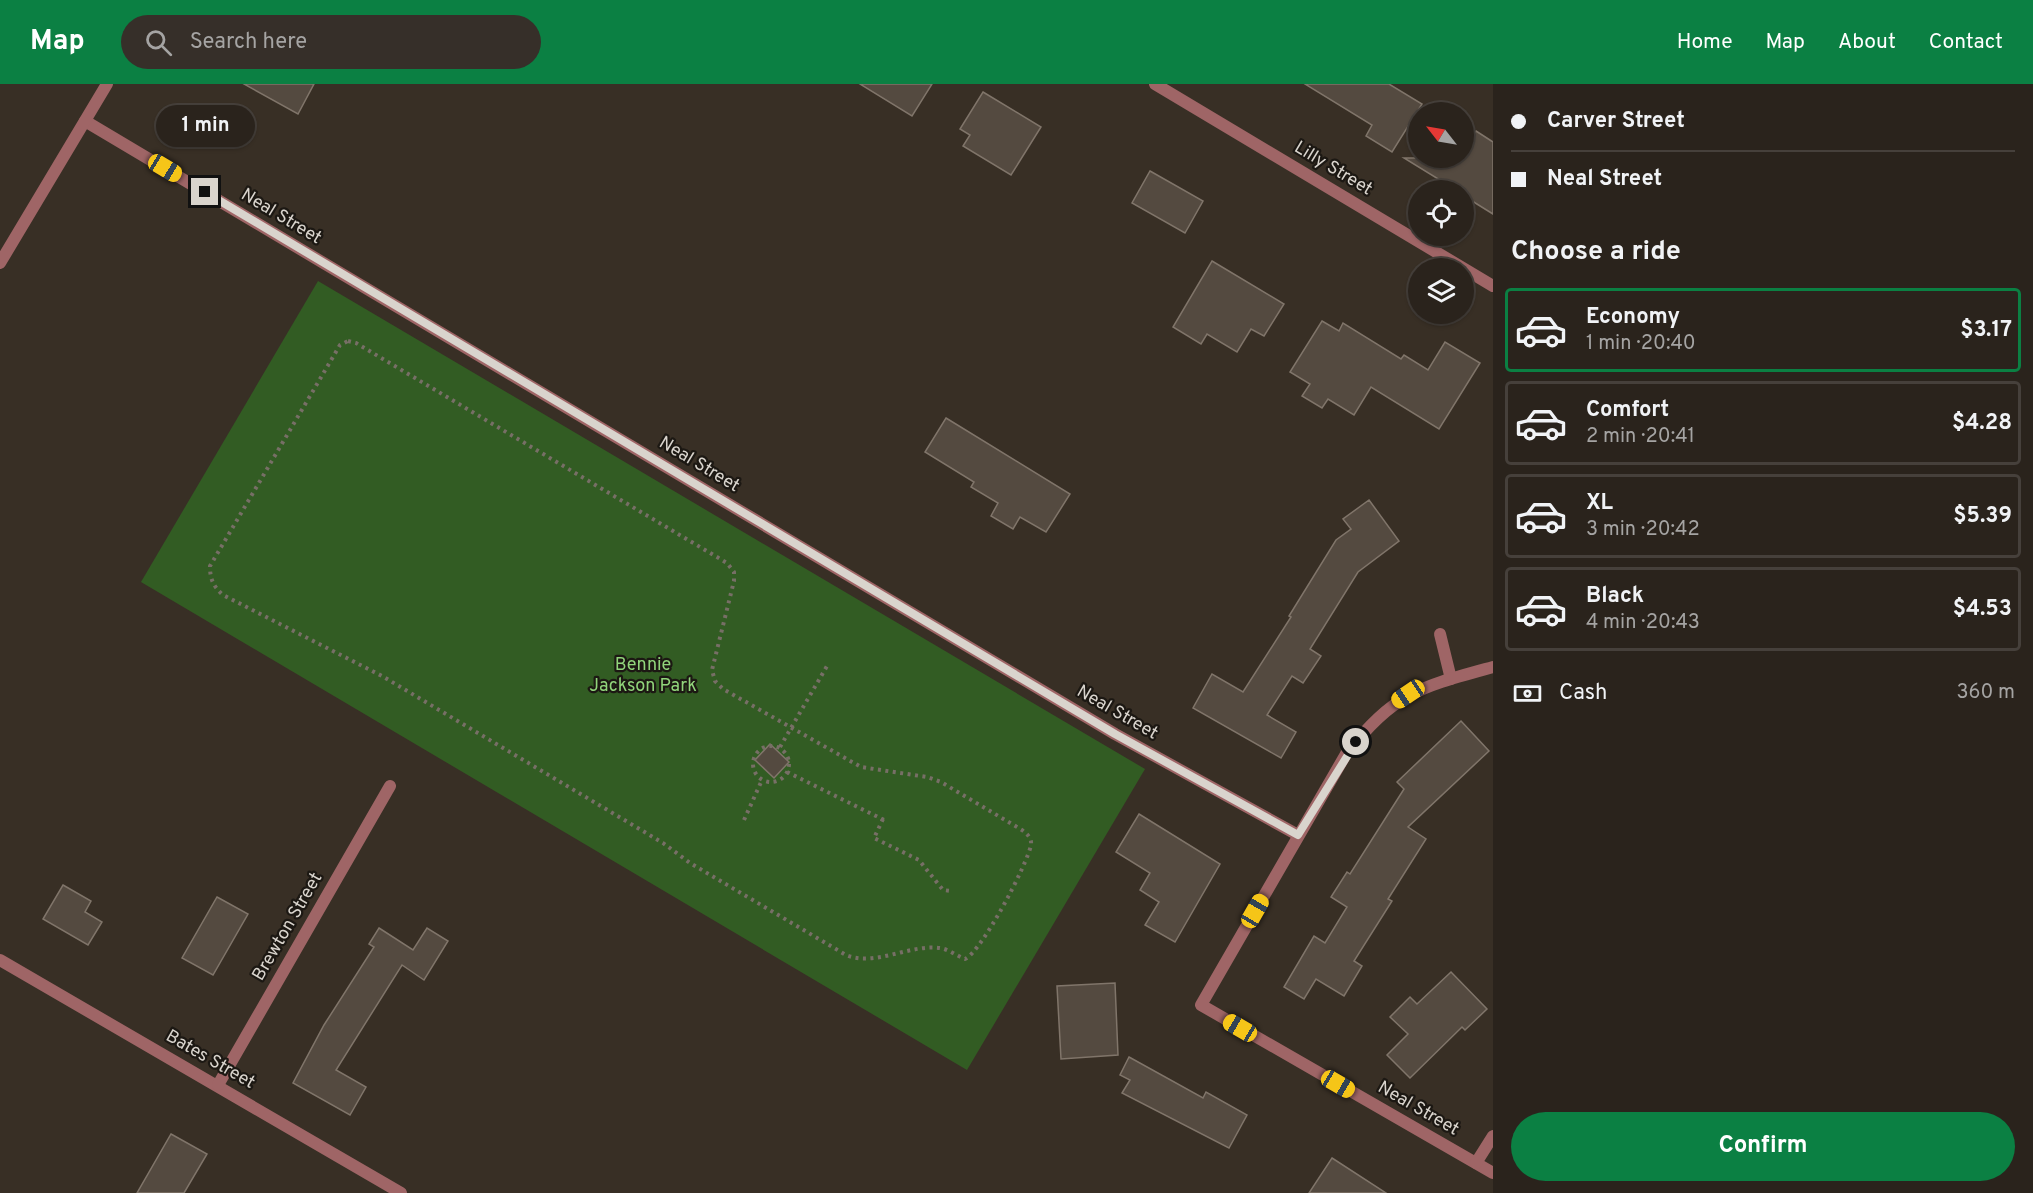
<!DOCTYPE html>
<html lang="en">
<head>
<meta charset="utf-8">
<style>
	body { margin:0; font-family:Overpass,sans-serif; background:#362f29; color:#f1f3f6; height:100vh; display:flex; flex-direction:column; font-size:22px; white-space:nowrap }
	* { box-sizing:border-box; margin:0 }
	p { font-size:20px; color:#a5a4a3 }
	.icon { flex:none; width:33px; height:33px; fill:none; stroke:currentColor; stroke-width:2; stroke-linecap:round; stroke-linejoin:round }
	.map { position:relative; flex:1; overflow:hidden }
	.drawer { display:flex; flex-direction:column; background:#2a231c; width:540px }
	.drawer>* { flex:none }
	.hud { display:grid; align-content:center; height:132px; padding:0 18px; background:#2a231c }
	.needle { width:39px; rotate:301deg }
	.buttons { position:absolute; left:1408px; top:18px; display:grid; gap:12px }
	.buttons a { display:grid; place-items:center; width:66px; height:66px; border-radius:50%; background:#2a231c; box-shadow:0 2px 4px #0004,0 0 0 2px #46403b; font-size:30px }
	.end { position:absolute; width:27px; height:27px; margin:-14px; border:8px solid #d9d4cd; background:#111; box-shadow:0 0 0 3px #111 }
	.from { border-radius:50% }
	.bubble { position:absolute; height:42px; border-radius:21px; background:#2a231c; box-shadow:0 2px 4px #0004,0 0 0 2px #46403b; font-size:20px; font-weight:700; line-height:42px; text-align:center }
	.car { position:absolute; width:18px; height:36px; margin:-18px -9px; border-radius:8px; box-shadow:0 0 4px 2px #0007; background:linear-gradient(#f5c518 24%,#345 0 40%,#f5c518 0 76%,#345 0 86%,#f5c518 0) }
	.hud b { display:flex; align-items:center; gap:21px; height:57px; font-size:22px }
	.hud b+b { border-top:2px solid #46403b }
	.hud i { width:15px; height:15px; background:#f1f3f6 }
	ul { padding:0; list-style:none }
	li { display:flex; align-items:center; gap:18px; height:84px; margin:0 12px 9px; padding:0 6px; border:3px solid #46403b; border-radius:6px }
	li div { flex:1 }
	li b { display:block; font-size:22px }
	li em { font-style:normal; font-weight:700 }
	li.on { border-color:#0b8043 }
	li>.icon { width:54px; height:54px; stroke-width:1.5 }
	h2 { padding:0 18px; font-size:27px; line-height:72px }
	.pay { display:flex; align-items:center; gap:15px; height:66px; padding:0 18px; font-size:22px }
	.pay p { margin-inline-start:auto }
	.action { display:flex; gap:12px; margin-top:auto; padding:12px 18px }
	.action a { flex:1; height:69px; border-radius:36px; background:#0b8043; color:#fff; font-size:24px; font-weight:700; line-height:69px; text-align:center }
	header { display:flex; align-items:center; gap:36px; box-sizing:border-box; height:84px; padding:0 30px; background:#0b8043; color:#fff }
	header strong { font-size:28px }
	nav { display:flex; gap:33px; margin-inline-start:auto; font-size:21px }
	.search { width:420px; height:54px; background:#362f29; display:flex; align-items:center; gap:15px; box-sizing:border-box; padding:0 21px; border-radius:33px; color:#a5a4a3; font-size:22px }
	main { display:flex; flex:1; min-height:0 }
	.map>svg:first-child { display:block }
	.green { fill:#325c23 }
	.building { fill:#544a40; stroke:#80756a; stroke-width:1.5 }
	.lines { fill:none; stroke-linecap:round; stroke-linejoin:round }
	.path { stroke:#776f66; stroke-width:4; stroke-dasharray:3 4.5; stroke-linecap:butt }
	.street { stroke:#9f6566; stroke-width:12 }
	.route { stroke:#d9d4cd; stroke-width:8 }
	.labels { text-anchor:middle; dominant-baseline:central; stroke-width:4.5; stroke-linejoin:round; paint-order:stroke }
	.street-label { font-size:18px; fill:#d9d4cd; stroke:#1c1813 }
	.park-label { font-size:18px; fill:#91d57b; stroke:#1c1813 }
</style>
</head>
<body>
<header>
<strong>Map</strong>
<div class="search"><svg class="icon" aria-label="search" viewBox="0 0 24 24"><circle cx="10" cy="10" r="6"/><path d="M15 15l6 6"/></svg>Search here</div>
<nav><a>Home</a><a>Map</a><a>About</a><a>Contact</a></nav>
</header>
<main>
<div class="map">
<svg width="1493" height="1109" viewBox="0 0 1493 1109">
	<rect width="100%" height="100%" fill="#382f25"/>
	<path class="green" d="M318,197L1145,685L967,986L141,498Z"/>
	<g class="building">
		<path d="M244,0H314L298,30Z"/>
		<path d="M860,0H932L912,32Z"/>
		<path d="M1305,0H1389L1422,20L1392,68L1366,52L1372,41Z"/>
		<path d="M983,8L1041,43L1011,91L963,62L970,51L960,45Z"/>
		<path d="M1476,47L1493,58V130L1464,112V106H1456L1404,74H1464V66Z"/>
		<path d="M1150,87L1203,117L1185,149L1132,119Z"/>
		<path d="M1212,177L1284,220L1264,252L1251,245L1237,268L1207,250L1201,260L1173,243Z"/>
		<path d="M1322,237L1339,247L1343,239L1401,275L1404,271L1428,286L1445,258L1480,279L1439,345L1371,303L1354,331L1328,315L1322,324L1302,312L1310,300L1290,288Z"/>
		<path d="M946,334L1070,410L1046,448L1020,433L1013,445L991,432L998,419L971,403L974,398L925,368Z"/>
		<path d="M1369,416L1399,457L1358,488L1310,565L1321,572L1303,599L1292,592L1267,631L1296,648L1281,674L1193,624L1212,590L1243,608L1291,533L1289,532L1336,456L1351,445L1343,435Z"/>
		<path d="M1461,637L1489,667L1408,743L1426,755L1388,815L1392,817L1354,877L1362,882L1344,912L1316,895L1304,915L1284,903L1314,852L1325,859L1347,823L1331,813L1347,788L1350,790L1404,705L1397,698Z"/>
		<path d="M770,660L789,678L774,694L755,676Z"/>
		<path d="M1139,730L1220,780L1175,858L1145,841L1159,818L1140,806L1150,789L1116,768Z"/>
		<path d="M63,801L91,817L85,828L102,838L88,861L43,835Z"/>
		<path d="M217,813L248,830L213,891L182,874Z"/>
		<path d="M379,844L413,866L427,844L448,857L424,896L402,881L336,986L366,1003L350,1031L293,999L324,941L374,863L369,860Z"/>
		<path d="M1451,888L1487,925L1465,946L1462,943L1410,994L1387,971L1408,950L1390,933L1410,913L1417,920Z"/>
		<path d="M1115,899L1118,971L1061,975L1057,902Z"/>
		<path d="M1129,973L1203,1014L1206,1008L1247,1031L1229,1064L1122,1009L1130,996L1120,991Z"/>
		<path d="M171,1050L207,1070L184,1109H137Z"/>
		<path d="M1332,1074L1386,1109H1309Z"/>
	</g>
	<g class="lines">
		<g class="path">
			<path d="M348,257L356,259L727,479L734,488V497L712,586L715,597L723,605L861,683L927,693L941,698L1022,746C1027,750 1032,754 1031,761C1027,781 982,867 965,875C957,872 948,865 940,864C909,860 875,883 846,871L690,779L663,759L382,592L223,511C213,502 210,495 210,482L340,261Z"/>
			<circle cx="771" cy="680" r="18"/>
			<path d="M780,663L827,582"/>
			<path d="M787,688L886,737"/>
			<path d="M883,735L874,754L919,776L943,806L951,807"/>
			<path d="M744,736L762,696"/>
		</g>
		<g class="street">
			<path d="M1155,0L1493,202"/>
			<path d="M85,37L1115,650L1298,751"/>
			<path d="M0,179L107,0"/>
			<path d="M1440,550L1451,595"/>
			<path d="M1493,583C1420,603 1395,608 1346,670L1201,921L1493,1089"/>
			<path d="M0,876L401,1109"/>
			<path d="M218,1001L390,702"/>
			<path d="M1476,1079L1493,1052"/>
		</g>
	</g>
	<g class="lines">
		<path class="route" d="M205,108L1115,650L1298,751L1356,658"/>
	</g>
	<g class="labels">
		<g class="street-label">
			<text transform="translate(1333 85) rotate(31)">Lilly Street</text>
			<text transform="translate(281 133) rotate(31)">Neal Street</text>
			<text transform="translate(699 381) rotate(31)">Neal Street</text>
			<text transform="translate(1117 629) rotate(30)">Neal Street</text>
			<text transform="translate(288 843) rotate(-60)">Brewton Street</text>
			<text transform="translate(210 976) rotate(30)">Bates Street</text>
			<text transform="translate(1418 1025) rotate(30)">Neal Street</text>
		</g>
		<g class="park-label">
			<text x="643" y="581">Bennie<tspan x="643" dy="21">Jackson Park</tspan></text>
		</g>
	</g>
</svg>
<div class="buttons">
<a><svg class="needle" viewBox="-14 -14 28 28"><path d="M0-13l5 13h-10z" fill="#e53935"/><path d="M0 13l5-13h-10z" fill="#a5a4a3"/></svg></a>
<a><svg class="icon" aria-label="locate" viewBox="0 0 24 24"><circle cx="12" cy="12" r="6"/><path d="M12 2v4M12 18v4M2 12h4M18 12h4"/></svg></a>
<a><svg class="icon" aria-label="layers" viewBox="0 0 24 24"><path d="M12 4l9 5-9 5-9-5zM3 14l9 5 9-5"/></svg></a>
</div>
<i class="end from" style="left:1356px;top:658px"></i>
<i class="end" style="left:205px;top:108px"></i>
<div class="bubble" style="left:156px;top:21px;width:99px">1 min</div>
<i class="car" style="left:165px;top:84px;rotate:121deg"></i>
<i class="car" style="left:1408px;top:610px;rotate:236deg"></i>
<i class="car" style="left:1255px;top:827px;rotate:30deg"></i>
<i class="car" style="left:1240px;top:944px;rotate:300deg"></i>
<i class="car" style="left:1338px;top:1000px;rotate:120deg"></i>
</div>
<section class="drawer">
<div class="hud">
<b><i class="from"></i>Carver Street</b>
<b><i></i>Neal Street</b>
</div>
<h2>Choose a ride</h2>
<ul>
<li class="on"><svg class="icon" aria-label="car" viewBox="0 0 24 24"><path d="M5 17H2v-5l4-1 3-4h7l3 4 3 1v5h-3M9 17h6M6 11h13"/><circle cx="7" cy="17" r="2"/><circle cx="17" cy="17" r="2"/></svg><div><b>Economy</b><p>1 min · 20:40</p></div><em>$3.17</em></li>
<li><svg class="icon" aria-label="car" viewBox="0 0 24 24"><path d="M5 17H2v-5l4-1 3-4h7l3 4 3 1v5h-3M9 17h6M6 11h13"/><circle cx="7" cy="17" r="2"/><circle cx="17" cy="17" r="2"/></svg><div><b>Comfort</b><p>2 min · 20:41</p></div><em>$4.28</em></li>
<li><svg class="icon" aria-label="car" viewBox="0 0 24 24"><path d="M5 17H2v-5l4-1 3-4h7l3 4 3 1v5h-3M9 17h6M6 11h13"/><circle cx="7" cy="17" r="2"/><circle cx="17" cy="17" r="2"/></svg><div><b>XL</b><p>3 min · 20:42</p></div><em>$5.39</em></li>
<li><svg class="icon" aria-label="car" viewBox="0 0 24 24"><path d="M5 17H2v-5l4-1 3-4h7l3 4 3 1v5h-3M9 17h6M6 11h13"/><circle cx="7" cy="17" r="2"/><circle cx="17" cy="17" r="2"/></svg><div><b>Black</b><p>4 min · 20:43</p></div><em>$4.53</em></li>
</ul>
<div class="pay"><svg class="icon" aria-label="cash" viewBox="0 0 24 24"><path d="M3 7h18v10H3z"/><circle cx="12" cy="12" r="2"/></svg>Cash<p>360 m</p></div>
<div class="action"><a>Confirm</a></div>
</section>
</main>
</body>
</html>
